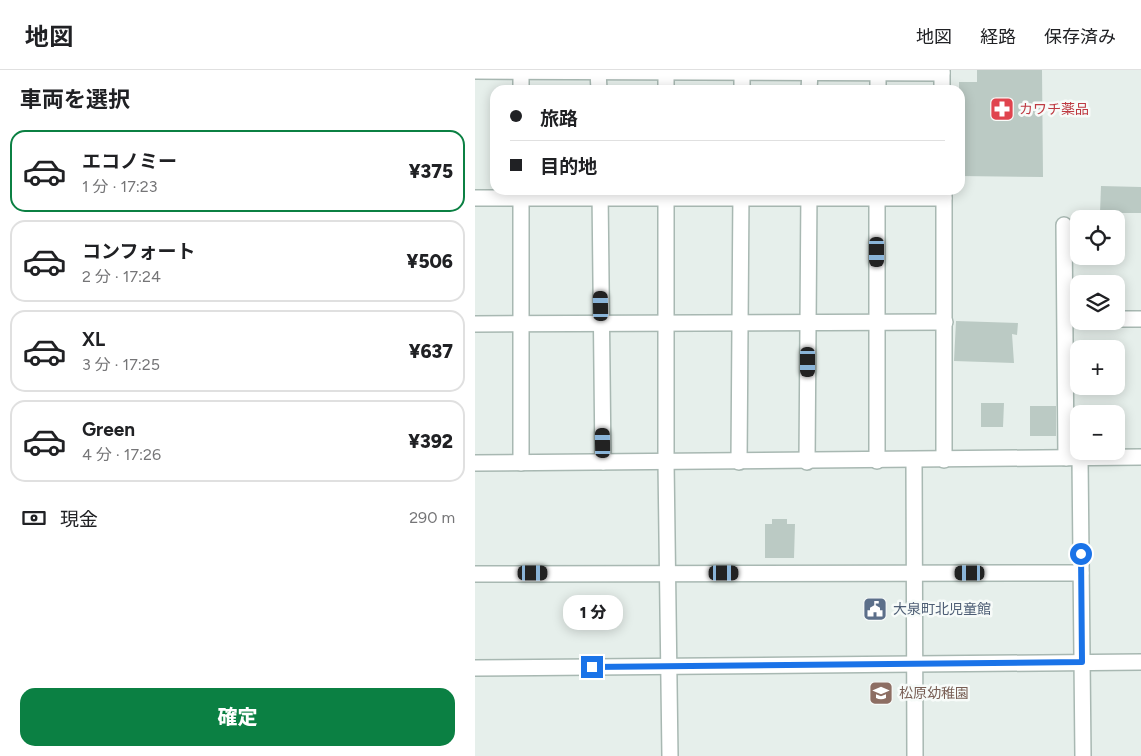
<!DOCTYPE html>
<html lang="ja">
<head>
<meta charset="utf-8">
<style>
	body { margin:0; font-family:Figtree,"Noto Sans JP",sans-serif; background:#f6f6f6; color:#202124; height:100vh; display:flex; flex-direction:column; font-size:19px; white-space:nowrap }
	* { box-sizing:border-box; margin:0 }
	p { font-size:16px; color:#757577 }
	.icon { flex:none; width:28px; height:28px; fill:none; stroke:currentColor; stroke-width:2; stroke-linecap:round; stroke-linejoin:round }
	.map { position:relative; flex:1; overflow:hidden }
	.sheet { display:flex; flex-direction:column; background:#fff; width:475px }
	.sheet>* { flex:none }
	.banner { position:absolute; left:15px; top:15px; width:475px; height:110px; border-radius:15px; box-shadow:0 2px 12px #0003; display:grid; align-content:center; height:110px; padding:0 20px; background:#fff }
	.fabs { position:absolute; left:595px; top:140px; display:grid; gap:10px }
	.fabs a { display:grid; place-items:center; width:55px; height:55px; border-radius:10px; background:#fff; box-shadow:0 2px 12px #0003; font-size:25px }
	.end { position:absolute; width:22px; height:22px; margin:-11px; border:6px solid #1a73e8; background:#fff; box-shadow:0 0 0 2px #fff }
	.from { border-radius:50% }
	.bubble { position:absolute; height:35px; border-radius:15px; background:#fff; box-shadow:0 2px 12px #0003; font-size:16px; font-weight:800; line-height:35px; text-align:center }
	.car { position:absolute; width:15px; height:30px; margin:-15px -8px; border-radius:6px; box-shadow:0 0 4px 1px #0007; background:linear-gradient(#222 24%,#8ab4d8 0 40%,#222 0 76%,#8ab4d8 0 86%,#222 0) }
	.banner b { display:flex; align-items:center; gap:18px; height:48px; font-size:19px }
	.banner b+b { border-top:1px solid #e0e0e0 }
	.banner i { width:12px; height:12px; background:#202124 }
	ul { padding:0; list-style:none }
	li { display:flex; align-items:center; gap:15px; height:82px; margin:0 10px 8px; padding:0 10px; border:2px solid #e0e0e0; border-radius:15px }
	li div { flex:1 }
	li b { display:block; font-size:19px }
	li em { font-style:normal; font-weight:800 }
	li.active { border-color:#0b8043 }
	li>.icon { width:45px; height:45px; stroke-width:1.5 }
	h2 { padding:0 20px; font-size:22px; line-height:60px }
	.pay { display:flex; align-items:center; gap:12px; height:55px; padding:0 20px; font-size:19px }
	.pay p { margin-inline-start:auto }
	.cta { display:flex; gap:10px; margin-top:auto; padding:10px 20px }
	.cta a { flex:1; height:58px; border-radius:15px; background:#0b8043; color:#fff; font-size:20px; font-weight:800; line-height:58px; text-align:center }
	header { display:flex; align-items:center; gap:30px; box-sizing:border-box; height:70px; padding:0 25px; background:#fff; border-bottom:1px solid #e0e0e0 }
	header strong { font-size:24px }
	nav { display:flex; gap:28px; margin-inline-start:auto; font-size:18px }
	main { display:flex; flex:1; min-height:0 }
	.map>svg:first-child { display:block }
	.building { fill:#bbcac4 }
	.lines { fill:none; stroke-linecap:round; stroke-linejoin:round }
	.minor-casing { stroke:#a8b8b2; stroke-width:18 }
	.minor { stroke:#fff; stroke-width:15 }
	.route { stroke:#1a73e8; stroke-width:6 }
	.labels { text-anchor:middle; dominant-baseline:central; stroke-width:5; stroke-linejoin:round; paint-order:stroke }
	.health-label { font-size:14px; fill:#be3a42; stroke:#f7fbf9; text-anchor:start }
	.service-label { font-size:14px; fill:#4e5e75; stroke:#f7fbf9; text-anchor:start }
	.education-label { font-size:14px; fill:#785e54; stroke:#f7fbf9; text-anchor:start }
</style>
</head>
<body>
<header>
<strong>地図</strong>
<nav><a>地図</a><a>経路</a><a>保存済み</a></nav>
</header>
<main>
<section class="sheet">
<h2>車両を選択</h2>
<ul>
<li class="active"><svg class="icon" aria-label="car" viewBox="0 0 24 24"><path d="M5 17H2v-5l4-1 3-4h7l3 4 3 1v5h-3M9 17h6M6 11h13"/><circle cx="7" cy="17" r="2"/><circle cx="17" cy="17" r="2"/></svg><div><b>エコノミー</b><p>1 分 · 17:23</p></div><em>¥375</em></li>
<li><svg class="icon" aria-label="car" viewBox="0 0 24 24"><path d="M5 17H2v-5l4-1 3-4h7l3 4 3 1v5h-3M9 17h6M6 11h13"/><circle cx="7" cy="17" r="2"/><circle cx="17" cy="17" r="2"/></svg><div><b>コンフォート</b><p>2 分 · 17:24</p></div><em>¥506</em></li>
<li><svg class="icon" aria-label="car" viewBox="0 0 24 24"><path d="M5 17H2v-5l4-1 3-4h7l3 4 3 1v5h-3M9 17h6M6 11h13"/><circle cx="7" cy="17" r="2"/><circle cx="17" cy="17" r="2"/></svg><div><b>XL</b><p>3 分 · 17:25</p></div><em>¥637</em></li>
<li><svg class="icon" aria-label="car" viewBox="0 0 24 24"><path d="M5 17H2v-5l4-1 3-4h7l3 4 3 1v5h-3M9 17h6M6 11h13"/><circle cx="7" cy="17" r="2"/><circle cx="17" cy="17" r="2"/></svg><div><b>Green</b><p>4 分 · 17:26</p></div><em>¥392</em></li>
</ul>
<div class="pay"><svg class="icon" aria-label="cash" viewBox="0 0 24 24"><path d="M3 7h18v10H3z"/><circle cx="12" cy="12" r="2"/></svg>現金<p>290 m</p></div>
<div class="cta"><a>確定</a></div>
</section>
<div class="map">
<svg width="666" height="686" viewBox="0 0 666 686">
	<rect width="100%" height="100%" fill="#e6efeb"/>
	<g class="building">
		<path d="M502,0H567L568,107L485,106L484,12H502Z"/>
		<path d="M626,116L666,117V143H625Z"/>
		<path d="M481,251L543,253L542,265L537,264L539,293L479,291Z"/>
		<path d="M506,333H529L528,357H506Z"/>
		<rect x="555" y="336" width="26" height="30"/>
		<path d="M297,449H312V454H320L319,488H290V454H297Z"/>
	</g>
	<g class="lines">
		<g class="minor-casing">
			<g id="minor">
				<path d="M467,0V20"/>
				<path d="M0,1L467,3"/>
				<path d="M123,1L124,20"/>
				<path d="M46,20V0"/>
				<path d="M191,20V2"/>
				<path d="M267,20V2"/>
				<path d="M334,20L335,2"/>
				<path d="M403,20V3"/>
				<path d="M125,120L128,392"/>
				<path d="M191,120V392L195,686"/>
				<path d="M0,128H469"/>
				<path d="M589,155L591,388"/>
				<path d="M641,249H666"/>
				<path d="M0,254L470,252"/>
				<path d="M605,388L608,686"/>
				<path d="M439,390L440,686"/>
				<path d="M469,390V120"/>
				<path d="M402,391V120"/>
				<path d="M264,392L266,120"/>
				<path d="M332,392L334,120"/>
				<path d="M0,393L666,387"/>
				<path d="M46,393V120"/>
				<path d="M0,504L606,503"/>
				<path d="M0,598L666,592"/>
			</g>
		</g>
		<use href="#minor" class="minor"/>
	</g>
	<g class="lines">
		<path class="route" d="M117,597L607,592L606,484"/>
	</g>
	<defs>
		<g id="pharmacy-square" transform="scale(1.25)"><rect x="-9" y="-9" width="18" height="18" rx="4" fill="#e0444e" stroke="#f7fbf9"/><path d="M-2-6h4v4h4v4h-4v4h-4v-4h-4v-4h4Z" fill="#fff"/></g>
		<g id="civic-square" transform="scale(1.25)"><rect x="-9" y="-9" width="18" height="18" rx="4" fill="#5c6f8a" stroke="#f7fbf9"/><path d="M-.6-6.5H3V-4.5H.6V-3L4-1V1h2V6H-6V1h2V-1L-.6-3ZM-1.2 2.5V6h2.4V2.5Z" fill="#fff"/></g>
		<g id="school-square" transform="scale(1.25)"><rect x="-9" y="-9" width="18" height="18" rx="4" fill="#8d6e63" stroke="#f7fbf9"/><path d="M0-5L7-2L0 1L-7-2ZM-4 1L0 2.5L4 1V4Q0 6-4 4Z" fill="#fff"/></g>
	</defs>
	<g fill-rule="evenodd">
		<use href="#pharmacy-square" x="527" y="39"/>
		<use href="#civic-square" x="400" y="539"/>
		<use href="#school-square" x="406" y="623"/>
	</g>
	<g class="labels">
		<g class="health-label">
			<text x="544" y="39">カワチ薬品</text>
		</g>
		<g class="service-label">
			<text x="418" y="539">大泉町北児童館</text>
		</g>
		<g class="education-label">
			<text x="424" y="623">松原幼稚園</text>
		</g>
	</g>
</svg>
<div class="fabs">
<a><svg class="icon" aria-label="locate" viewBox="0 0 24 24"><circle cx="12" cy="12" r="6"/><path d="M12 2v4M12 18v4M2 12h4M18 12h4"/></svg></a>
<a><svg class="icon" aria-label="layers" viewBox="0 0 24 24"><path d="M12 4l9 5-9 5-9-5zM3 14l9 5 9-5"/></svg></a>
<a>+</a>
<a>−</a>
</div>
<i class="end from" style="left:606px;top:484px"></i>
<i class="end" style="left:117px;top:597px"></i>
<div class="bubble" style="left:88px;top:525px;width:60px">1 分</div>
<i class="car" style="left:402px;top:182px;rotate:180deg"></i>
<i class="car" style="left:126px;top:236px;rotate:359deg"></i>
<i class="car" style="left:333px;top:292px;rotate:180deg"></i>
<i class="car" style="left:128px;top:373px;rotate:359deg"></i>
<i class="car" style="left:58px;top:503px;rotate:90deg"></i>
<i class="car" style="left:249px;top:503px;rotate:90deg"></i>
<i class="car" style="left:495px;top:503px;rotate:270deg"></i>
<div class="banner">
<b><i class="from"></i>旅路</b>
<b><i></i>目的地</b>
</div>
</div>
</main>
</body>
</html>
